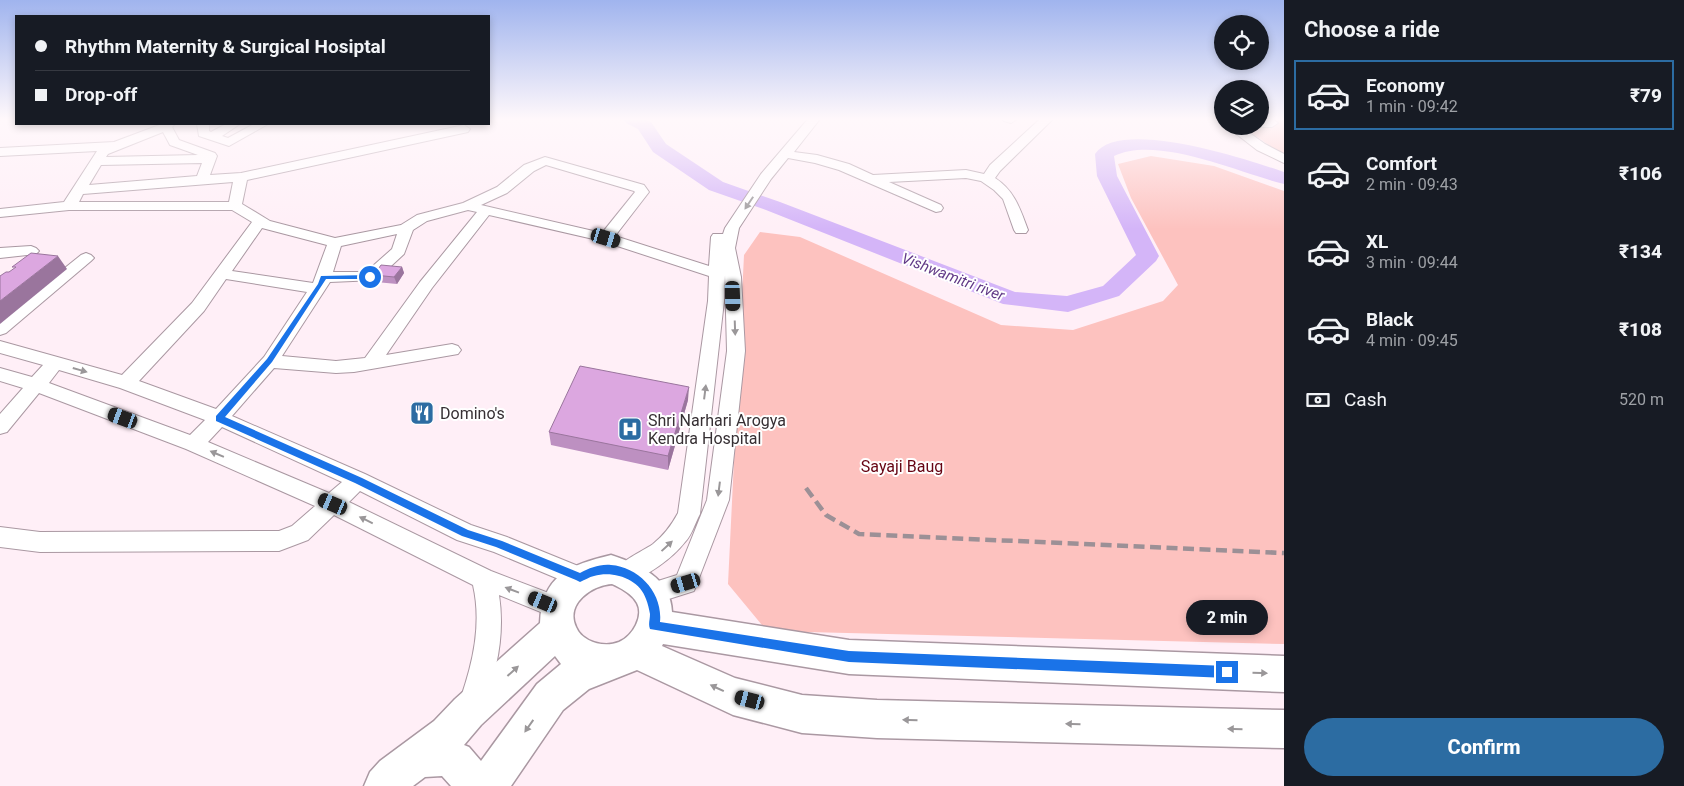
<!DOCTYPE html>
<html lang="en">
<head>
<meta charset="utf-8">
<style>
	body { margin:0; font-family:Roboto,sans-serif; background:#242831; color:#f1f3f6; height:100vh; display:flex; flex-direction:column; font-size:19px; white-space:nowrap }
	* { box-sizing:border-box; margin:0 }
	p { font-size:16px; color:#9ea1a6 }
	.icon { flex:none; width:28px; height:28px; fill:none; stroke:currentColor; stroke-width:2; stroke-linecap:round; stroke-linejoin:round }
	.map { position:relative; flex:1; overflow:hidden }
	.side { display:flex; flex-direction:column; background:#171b24; width:400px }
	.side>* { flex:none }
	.banner { position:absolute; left:15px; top:15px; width:475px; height:110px; border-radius:0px; box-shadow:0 2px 8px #0003; display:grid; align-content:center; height:110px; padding:0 20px; background:#171b24 }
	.buttons { position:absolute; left:1214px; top:15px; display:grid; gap:10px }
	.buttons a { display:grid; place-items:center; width:55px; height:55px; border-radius:50%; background:#171b24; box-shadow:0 2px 8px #0003; font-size:25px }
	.end { position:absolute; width:22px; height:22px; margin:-11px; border:6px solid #1a73e8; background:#fff; box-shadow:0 0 0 2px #fff }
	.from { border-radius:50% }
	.bubble { position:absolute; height:35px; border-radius:18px; background:#171b24; box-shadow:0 2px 8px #0003; font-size:16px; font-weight:800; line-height:35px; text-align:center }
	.car { position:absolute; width:15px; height:30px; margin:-15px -8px; border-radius:6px; box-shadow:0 0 4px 1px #0007; background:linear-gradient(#222 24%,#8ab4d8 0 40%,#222 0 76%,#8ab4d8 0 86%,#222 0) }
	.banner b { display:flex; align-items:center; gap:18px; height:48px; font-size:19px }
	.banner b+b { border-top:1px solid #363941 }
	.banner i { width:12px; height:12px; background:#f1f3f6 }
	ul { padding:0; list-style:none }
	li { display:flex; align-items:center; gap:15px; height:70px; margin:0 10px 8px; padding:0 10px; border:2px solid transparent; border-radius:0px }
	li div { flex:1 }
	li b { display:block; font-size:19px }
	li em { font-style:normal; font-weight:800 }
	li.active { border-color:#2c6ca2 }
	li>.icon { width:45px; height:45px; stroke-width:1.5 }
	h2 { padding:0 20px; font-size:22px; line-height:60px }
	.pay { display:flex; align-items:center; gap:12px; height:55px; padding:0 20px; font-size:19px }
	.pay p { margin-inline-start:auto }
	.cta { display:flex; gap:10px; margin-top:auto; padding:10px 20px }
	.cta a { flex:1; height:58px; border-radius:30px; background:#2c6ca2; color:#fff; font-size:20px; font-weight:800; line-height:58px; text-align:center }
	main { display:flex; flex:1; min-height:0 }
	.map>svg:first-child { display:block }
	.green { fill:#fdc2bf }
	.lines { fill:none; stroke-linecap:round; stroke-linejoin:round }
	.river { fill:#d4b5f8; fill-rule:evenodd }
	.minor-casing { stroke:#aa98a2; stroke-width:2 }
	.highway-casing { stroke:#aa98a2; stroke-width:3 }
	.minor { fill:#fff; fill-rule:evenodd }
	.highway { fill:#fff; fill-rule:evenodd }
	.rail { stroke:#9c9096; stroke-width:4.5; stroke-dasharray:11 5.5; stroke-linecap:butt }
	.wall { fill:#bd90c1 }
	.shaded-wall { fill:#9a759d }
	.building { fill:#dca7e0; stroke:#9a759d }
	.oneway { fill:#9a9799 }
	.route { fill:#1a73e8 }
	.labels { text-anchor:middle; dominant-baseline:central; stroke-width:4; stroke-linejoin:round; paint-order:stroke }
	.far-water-label { font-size:15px; font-style:italic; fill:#613a87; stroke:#fff }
	.poi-label { font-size:16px; fill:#362f33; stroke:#fff; text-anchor:start }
	.park-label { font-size:16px; fill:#660413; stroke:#fff }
</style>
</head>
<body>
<main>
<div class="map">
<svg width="1284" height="786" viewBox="0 0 1284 786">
	<rect width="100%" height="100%" fill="#ffeff7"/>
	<g class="green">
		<path d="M1260,119H1284V156L1242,126H1260Z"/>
		<path d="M1151,156L1214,166L1284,191V644L767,631L728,584L744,255L760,232L800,237L1001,325L1073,330L1163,301L1178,285L1131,198L1118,164Z"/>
	</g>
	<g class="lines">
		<path class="river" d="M624,119H644L651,122L666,144L723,182L780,202L1015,292L1067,296L1103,286L1136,255L1097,176L1095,154C1120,117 1249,160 1284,172V184C1239,173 1158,135 1114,156L1117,176L1159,256L1156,261L1119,296L1077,309L1068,312L1003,304L766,210L709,190L653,152L638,129L626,123Z"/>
		<g class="minor-casing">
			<g id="minor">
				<path d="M808,119H820L794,152L817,155L849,164L873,175L966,170L984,174L990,165L1040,119H1053L1000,171L995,178C1015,191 1020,209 1028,230L1026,233H1016L1014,230L1003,199L994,190L981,181L966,178L889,182L941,205L943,208L941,211L936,212L839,170L815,163L788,158L771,179L739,228L735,248L741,277L745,351L729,500L694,591L650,605L642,602L638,594L642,586L677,575L707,500L727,351L725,275L724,301L700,514C695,523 692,535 685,542C672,559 647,576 627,583L619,580L615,573C622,559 640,553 653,544C664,535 671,526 678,513L708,301L709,276L602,241L489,215L432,288L386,355L452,344L458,346L461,350L458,354L354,372L336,373L274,368L232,416L365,474L471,525L507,537L588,570L592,577L588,584L580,588L494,552L457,540L360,491L349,502L491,571L567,600L570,608L567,616L558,619L499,595C505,634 497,673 482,709L473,713L464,709L460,700C473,663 482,624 473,585L334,515L308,540L279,551L40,552L0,547V527L40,532L279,531L292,526L315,506L186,449L39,393L7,432L0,434V414L23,388L0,381V368L32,377L43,365L0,353V341L122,375L192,303L252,222L232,210H69L0,217V209L64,202L97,151L0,156V148L114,142L162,124H175L172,127L179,140L215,153L217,156L210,175L241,173L464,125L470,129L468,132L247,180L242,204L270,221L335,238L401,225L417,215L463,203L497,187L524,165L545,157L644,185L649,192L615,236L709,266L711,237L713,234H723L725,228L761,174ZM163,132L170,145L198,155L106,157L108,154ZM202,163L197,176L89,185L101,165ZM546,165L634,191L635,192L602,233L481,205L507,193L534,171ZM233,182L229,202H79L83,194ZM468,210L477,212L420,282L365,358L336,361L282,356L330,282L376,280L404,254L413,230L427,221ZM262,228L327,245L313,283L232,271ZM397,234L392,249L366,272H333L341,246ZM226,279L307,292L264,357L216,409L139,381L204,311ZM59,370L120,388L205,420L190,435L49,383ZM222,427L342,482L329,493L208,442Z"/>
				<path d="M1002,119H1017L1011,123L1004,121Z"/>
				<path d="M1260,119H1272L1278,123L1272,127H1260Z"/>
				<path d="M197,124H209V131L211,132L226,124H240L222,136L228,138L254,124H268L229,146L199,136Z"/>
				<path d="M1226,126H1240L1265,144L1284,154V163L1257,150Z"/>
				<path d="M31,246L36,248L39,251L36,254L0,258V248Z"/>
				<path d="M86,253L91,255L94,258L91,261L6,333L0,335V320L81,255Z"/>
			</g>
		</g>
		<g class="highway-casing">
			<path id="highway" d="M611,555C639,564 671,578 672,612L849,640L1284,656V692L849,674L663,644L662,646L735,678L802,695L877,700L1284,710V748L877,738L802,733L733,715L637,670L589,689L563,710L511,786H451L442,776L425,777L413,786H364L370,772L380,761L434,721L455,699L540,623C542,575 570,565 611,555ZM612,584C621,588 632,594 637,603C644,616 633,636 619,642C604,648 582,642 576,627C565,604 592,585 612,584ZM555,656L561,664L537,684L481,761L469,747L464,745L481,725Z"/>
		</g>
		<use href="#minor" class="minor"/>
		<use href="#highway" class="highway"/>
		<path class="rail" d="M806,488L826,515L859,534L1284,553"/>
	</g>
	<g class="wall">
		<path d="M402,267L404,273L397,284L376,282L374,275Z"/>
		<path d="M688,400L668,470L551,445L549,432Z"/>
	</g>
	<g class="shaded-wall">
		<path d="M58,256L67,269L0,324V301Z"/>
		<path d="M402,267L404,273L397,284L394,277Z"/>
		<path d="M689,387L688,400L668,470V456Z"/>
	</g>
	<g class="building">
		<path d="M31,253L58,256L0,301V276L6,272H9L16,267H12Z"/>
		<path d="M381,265L402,267L394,277L374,275Z"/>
		<path d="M580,366L689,387L668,456L549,432Z"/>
	</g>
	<defs><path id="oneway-solid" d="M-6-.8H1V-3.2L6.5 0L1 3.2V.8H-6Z" transform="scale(1.25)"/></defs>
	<g class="oneway">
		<use href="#oneway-solid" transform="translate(749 203) rotate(124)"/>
		<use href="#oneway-solid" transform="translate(735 328) rotate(88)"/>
		<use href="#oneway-solid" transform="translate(80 370) rotate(16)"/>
		<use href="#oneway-solid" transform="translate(705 392) rotate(-83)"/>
		<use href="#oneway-solid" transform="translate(217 454) rotate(-157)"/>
		<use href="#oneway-solid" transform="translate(719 489) rotate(97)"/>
		<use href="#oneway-solid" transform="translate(366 520) rotate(-154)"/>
		<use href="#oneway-solid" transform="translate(667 546) rotate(-43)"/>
		<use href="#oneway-solid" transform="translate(512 590) rotate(-159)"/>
		<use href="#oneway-solid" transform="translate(513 671) rotate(-42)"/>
		<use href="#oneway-solid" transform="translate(1260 673) rotate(2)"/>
		<use href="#oneway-solid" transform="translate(717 688) rotate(-155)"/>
		<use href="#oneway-solid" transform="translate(910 720) rotate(-178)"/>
		<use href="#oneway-solid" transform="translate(1073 724) rotate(-178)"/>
		<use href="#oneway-solid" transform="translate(529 726) rotate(125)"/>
		<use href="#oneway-solid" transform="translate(1235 729) rotate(-179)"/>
	</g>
	<linearGradient id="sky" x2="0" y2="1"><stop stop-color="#a0b4ee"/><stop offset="0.52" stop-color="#fff8fb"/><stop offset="1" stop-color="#fff8fb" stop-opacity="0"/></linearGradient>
	<rect width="1284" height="229" fill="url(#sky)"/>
	<path class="route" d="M321,276L370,275L373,277L370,279H326L272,362L225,417L362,478L468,530L502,541L580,573C590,568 599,564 611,565C639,567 663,593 660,622L849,651L1227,666L1231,668L1232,672L1231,676L1227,678L849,662L650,629C648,624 650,620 650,614C649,609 648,604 646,599C640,579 613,570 594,576C589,577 585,580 580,582L576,580L496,547L462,536L355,483L216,421V416L267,359L318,284Z"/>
	<defs>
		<g id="restaurant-square" transform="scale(1.25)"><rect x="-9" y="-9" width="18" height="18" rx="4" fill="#2c6ca2" stroke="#fff"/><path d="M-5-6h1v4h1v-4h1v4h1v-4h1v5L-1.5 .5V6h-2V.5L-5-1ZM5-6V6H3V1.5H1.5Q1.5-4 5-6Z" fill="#fff"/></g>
		<g id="hospital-square" transform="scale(1.25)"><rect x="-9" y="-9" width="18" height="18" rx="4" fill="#2c6ca2" stroke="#fff"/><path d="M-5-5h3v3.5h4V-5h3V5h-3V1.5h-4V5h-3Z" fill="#fff"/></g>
	</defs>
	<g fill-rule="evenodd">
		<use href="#restaurant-square" x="422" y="413"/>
		<use href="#hospital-square" x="630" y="429"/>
	</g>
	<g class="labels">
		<g class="far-water-label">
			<text transform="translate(953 277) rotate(21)">Vishwamitri river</text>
		</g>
		<g class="poi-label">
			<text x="440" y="413">Domino's</text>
			<text x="648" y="420">Shri Narhari Arogya<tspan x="648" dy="18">Kendra Hospital</tspan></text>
		</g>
		<g class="park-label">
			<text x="902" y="466">Sayaji Baug</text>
		</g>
	</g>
</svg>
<div class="buttons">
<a><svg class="icon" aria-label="locate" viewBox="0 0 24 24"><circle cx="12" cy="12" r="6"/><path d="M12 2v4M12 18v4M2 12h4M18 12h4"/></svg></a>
<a><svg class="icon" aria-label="layers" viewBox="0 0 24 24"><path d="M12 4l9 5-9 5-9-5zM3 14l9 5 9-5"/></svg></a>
</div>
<i class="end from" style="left:370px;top:277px"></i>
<i class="end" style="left:1227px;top:672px"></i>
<div class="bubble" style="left:1186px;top:600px;width:82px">2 min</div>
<i class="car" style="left:606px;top:238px;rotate:107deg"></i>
<i class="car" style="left:733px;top:296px;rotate:178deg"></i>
<i class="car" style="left:123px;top:418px;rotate:290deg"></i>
<i class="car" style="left:333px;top:504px;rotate:293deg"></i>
<i class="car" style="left:686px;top:583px;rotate:253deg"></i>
<i class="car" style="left:543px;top:602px;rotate:292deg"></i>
<i class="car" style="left:750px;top:700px;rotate:285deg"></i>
<div class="banner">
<b><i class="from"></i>Rhythm Maternity &amp; Surgical Hosiptal</b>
<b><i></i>Drop-off</b>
</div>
</div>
<section class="side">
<h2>Choose a ride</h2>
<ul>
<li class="active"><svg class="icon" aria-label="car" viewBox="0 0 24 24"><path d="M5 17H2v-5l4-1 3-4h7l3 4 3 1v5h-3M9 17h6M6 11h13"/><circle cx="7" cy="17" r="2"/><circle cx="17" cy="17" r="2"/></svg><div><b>Economy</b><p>1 min · 09:42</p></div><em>₹79</em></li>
<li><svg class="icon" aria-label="car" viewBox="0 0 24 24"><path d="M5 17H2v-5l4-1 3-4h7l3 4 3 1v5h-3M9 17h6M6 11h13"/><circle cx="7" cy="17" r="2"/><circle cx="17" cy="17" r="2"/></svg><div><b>Comfort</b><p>2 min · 09:43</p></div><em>₹106</em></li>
<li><svg class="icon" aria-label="car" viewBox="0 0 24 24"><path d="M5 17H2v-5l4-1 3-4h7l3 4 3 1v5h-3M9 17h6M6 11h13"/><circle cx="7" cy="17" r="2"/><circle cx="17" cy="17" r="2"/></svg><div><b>XL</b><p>3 min · 09:44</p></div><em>₹134</em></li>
<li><svg class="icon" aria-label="car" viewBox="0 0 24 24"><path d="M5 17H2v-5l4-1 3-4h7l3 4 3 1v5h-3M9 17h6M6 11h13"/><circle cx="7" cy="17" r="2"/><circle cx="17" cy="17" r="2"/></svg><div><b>Black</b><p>4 min · 09:45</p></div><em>₹108</em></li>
</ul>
<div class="pay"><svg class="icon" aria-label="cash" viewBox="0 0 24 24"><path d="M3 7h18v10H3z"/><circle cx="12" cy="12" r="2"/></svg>Cash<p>520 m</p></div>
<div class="cta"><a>Confirm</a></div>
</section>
</main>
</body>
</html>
